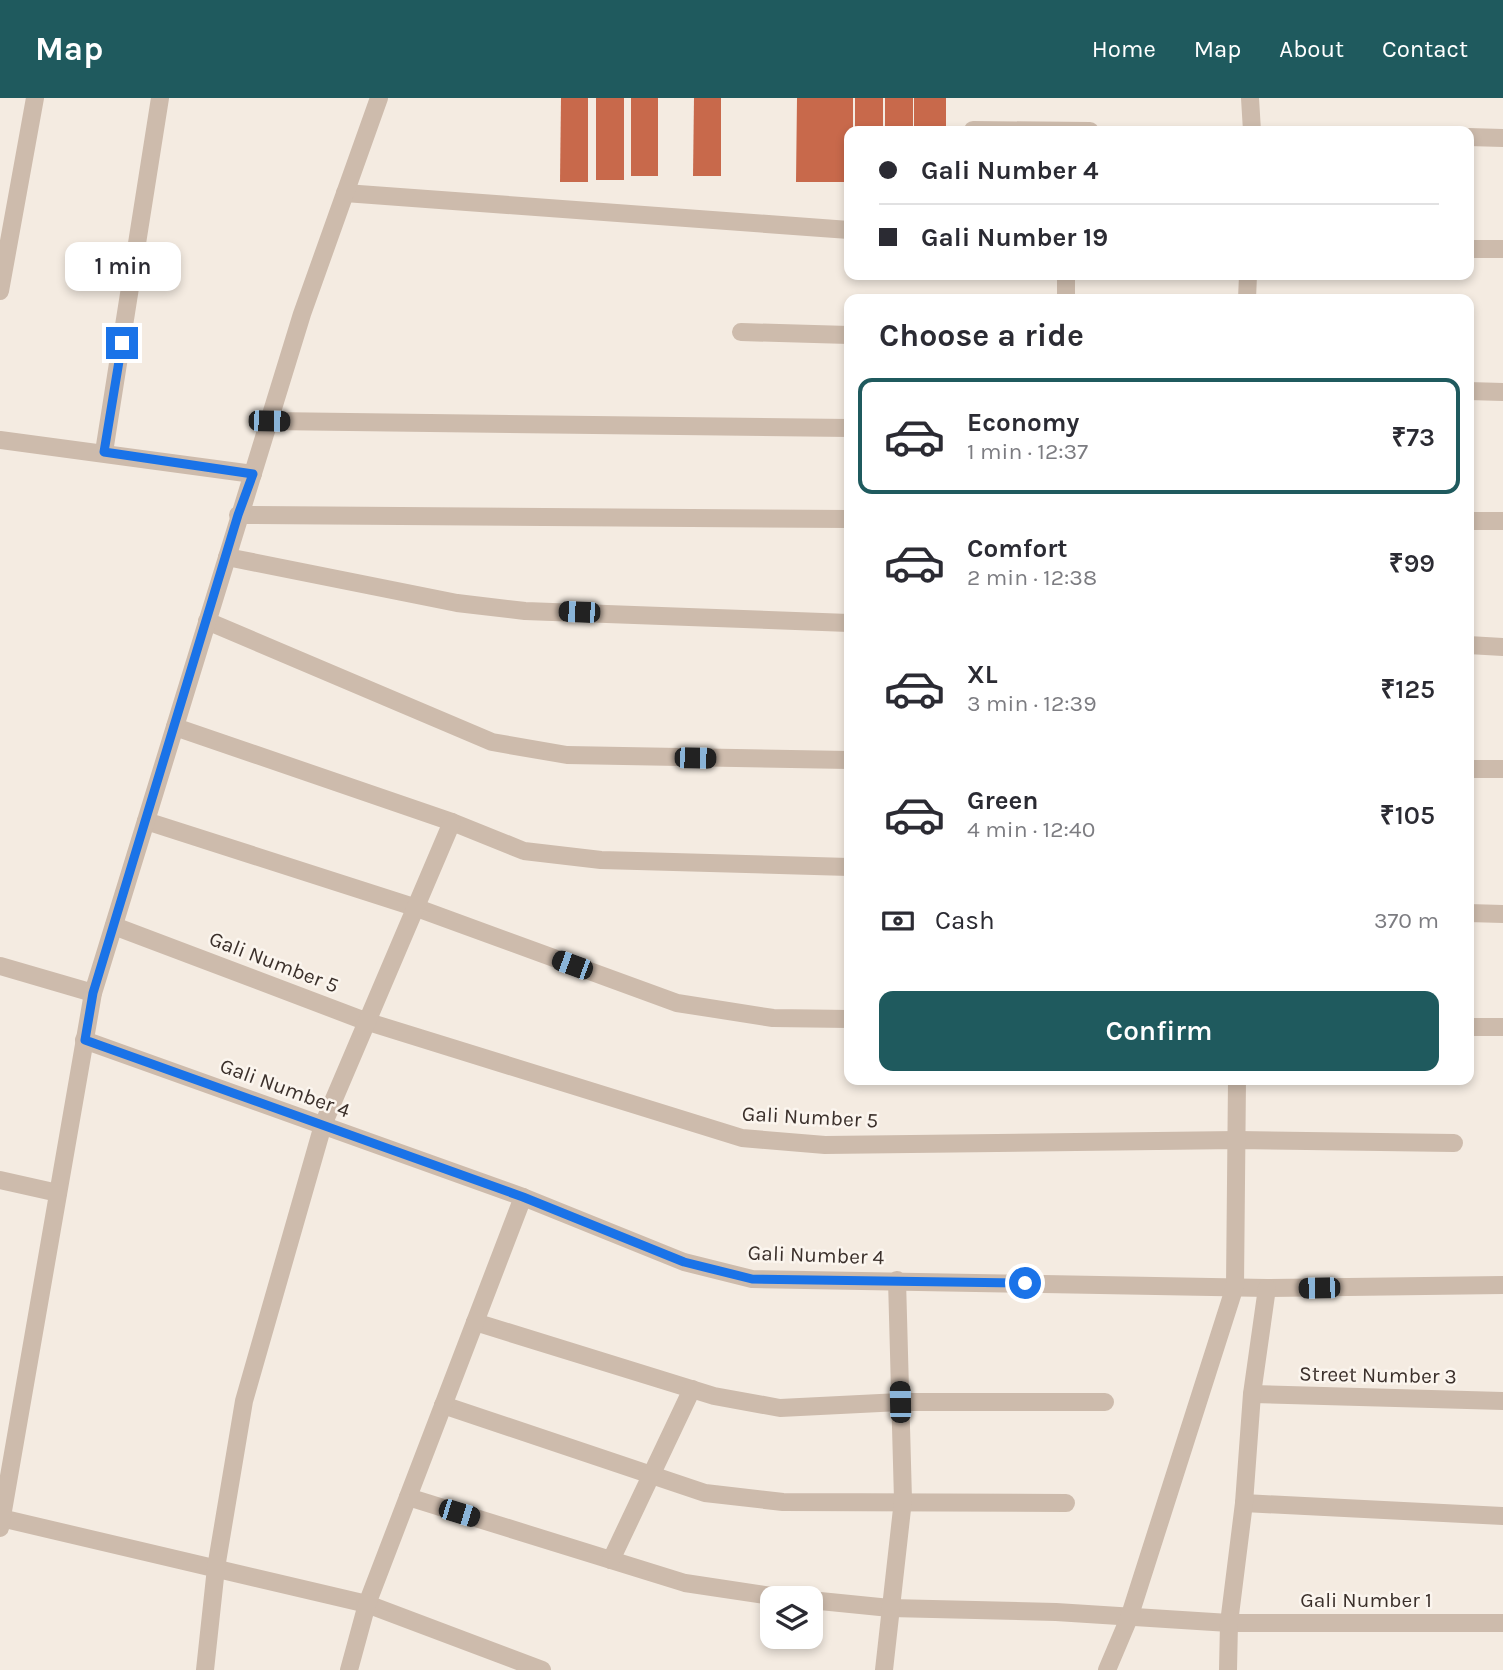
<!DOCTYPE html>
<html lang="en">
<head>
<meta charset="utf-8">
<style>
	body { margin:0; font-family:Karla,sans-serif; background:#f7f7f7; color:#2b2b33; height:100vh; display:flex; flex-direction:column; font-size:26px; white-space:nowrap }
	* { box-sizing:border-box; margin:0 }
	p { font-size:23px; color:#7c7c81 }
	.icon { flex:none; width:38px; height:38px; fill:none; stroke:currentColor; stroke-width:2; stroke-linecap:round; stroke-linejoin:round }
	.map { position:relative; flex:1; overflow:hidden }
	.details { position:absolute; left:844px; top:196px; width:630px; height:791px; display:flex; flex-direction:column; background:#fff; border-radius:14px; box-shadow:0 4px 10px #0003 }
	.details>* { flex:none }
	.top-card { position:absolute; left:844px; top:28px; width:630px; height:154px; border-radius:14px; box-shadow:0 4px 10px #0003; display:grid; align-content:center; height:154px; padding:0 35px; background:#fff }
	.tools { position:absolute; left:760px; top:1488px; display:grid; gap:14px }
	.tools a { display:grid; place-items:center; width:63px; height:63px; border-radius:14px; background:#fff; box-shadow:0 4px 10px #0003; font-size:35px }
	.end { position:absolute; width:32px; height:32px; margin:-16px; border:9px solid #1a73e8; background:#fff; box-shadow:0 0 0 4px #fff }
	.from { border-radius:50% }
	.bubble { position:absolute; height:49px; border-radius:14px; background:#fff; box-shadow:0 4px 10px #0003; font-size:23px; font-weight:600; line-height:49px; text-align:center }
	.car { position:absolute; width:21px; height:42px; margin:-21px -10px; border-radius:9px; box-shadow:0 0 5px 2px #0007; background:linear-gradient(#222 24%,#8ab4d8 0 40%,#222 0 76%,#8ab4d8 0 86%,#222 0) }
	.top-card b { display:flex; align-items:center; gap:24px; height:66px; font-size:26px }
	.top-card b+b { border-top:2px solid #e1e1e2 }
	.top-card i { width:18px; height:18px; background:#2b2b33 }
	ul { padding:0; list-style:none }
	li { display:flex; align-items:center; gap:21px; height:116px; margin:0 14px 10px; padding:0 21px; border:4px solid transparent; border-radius:14px }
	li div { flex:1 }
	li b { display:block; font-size:26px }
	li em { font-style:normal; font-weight:600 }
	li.on { border-color:#1f5a5e }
	li>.icon { width:63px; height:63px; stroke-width:1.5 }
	h2 { padding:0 35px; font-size:32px; line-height:84px }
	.pay { display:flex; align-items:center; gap:18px; height:77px; padding:0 35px; font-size:26px }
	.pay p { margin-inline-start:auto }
	.button { display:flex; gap:14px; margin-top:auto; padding:14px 35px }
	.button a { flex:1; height:80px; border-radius:14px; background:#1f5a5e; color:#fff; font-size:28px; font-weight:600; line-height:80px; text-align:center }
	header { display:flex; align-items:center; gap:42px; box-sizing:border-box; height:98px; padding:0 35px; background:#1f5a5e; color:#fff }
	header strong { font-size:33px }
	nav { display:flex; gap:38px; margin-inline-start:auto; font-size:24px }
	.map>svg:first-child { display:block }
	.building { fill:#c8694b }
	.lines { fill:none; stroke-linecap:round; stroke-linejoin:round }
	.street { stroke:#cdbbac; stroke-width:18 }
	.route { stroke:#1a73e8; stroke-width:9 }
	.labels { text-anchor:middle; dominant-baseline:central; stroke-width:5; stroke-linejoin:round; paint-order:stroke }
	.street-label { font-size:21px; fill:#3b302b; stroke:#fbf5ee }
</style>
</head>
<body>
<header>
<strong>Map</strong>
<nav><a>Home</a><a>Map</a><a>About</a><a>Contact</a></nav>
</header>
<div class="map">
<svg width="1503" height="1572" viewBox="0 0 1503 1572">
	<rect width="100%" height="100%" fill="#f4ebe1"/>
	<g class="building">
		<path d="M561,0H588V84H560Z"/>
		<rect x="596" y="0" width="28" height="82"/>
		<rect x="631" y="0" width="27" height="78"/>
		<path d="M694,0H721V78H693Z"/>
		<path d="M797,0H853V33H849V84H796Z"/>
		<rect x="855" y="0" width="28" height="33"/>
		<rect x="885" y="0" width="28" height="33"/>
		<rect x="914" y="0" width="32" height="33"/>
	</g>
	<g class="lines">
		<g class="street">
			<path d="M1250,0L1252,33"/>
			<path d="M973,32L1090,33"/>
			<path d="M1468,39L1503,40"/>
			<path d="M345,95L849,132"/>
			<path d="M1468,151H1503"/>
			<path d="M0,193L35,0"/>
			<path d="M1066,201V177"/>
			<path d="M1247,201L1248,177"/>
			<path d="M741,234L849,237"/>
			<path d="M1468,293L1503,294"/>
			<path d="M269,323L849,330"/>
			<path d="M0,342L253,376"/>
			<path d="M104,354L160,0"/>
			<path d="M238,417L849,421"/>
			<path d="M1468,423H1503"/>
			<path d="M227,459L457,505L525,513L849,525"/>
			<path d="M207,523L492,644L567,657L849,662"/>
			<path d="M1468,547L1503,549"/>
			<path d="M175,629L452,724L524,753L601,762L849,769"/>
			<path d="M1468,671H1503"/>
			<path d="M146,723L417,810L677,905L773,920L849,921"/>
			<path d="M1468,815L1503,816"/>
			<path d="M114,828L365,923L742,1040L825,1047L1237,1042L1454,1045"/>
			<path d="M0,868L93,895"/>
			<path d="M1468,929H1503"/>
			<path d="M84,942L523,1099L684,1164L752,1181L1267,1190L1503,1187"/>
			<path d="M0,1082L58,1095"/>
			<path d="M475,1224L714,1298L780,1310L900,1304H1105"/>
			<path d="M1252,1296L1503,1303"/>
			<path d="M443,1307L705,1395L783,1404L1066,1405"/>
			<path d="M408,1399L685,1485L785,1500"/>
			<path d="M1244,1405L1503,1418"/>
			<path d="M1,1420L367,1506L542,1572"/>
			<path d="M0,1430L93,895L302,216L379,0"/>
			<path d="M611,1462L692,1291"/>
			<path d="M810,1502L890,1510L1056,1514L1229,1525H1503"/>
			<path d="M205,1572L216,1470L244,1303L323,1027L452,724"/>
			<path d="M349,1572L367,1506L523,1099"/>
			<path d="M884,1572L903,1402L897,1182"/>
			<path d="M1107,1572L1129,1520L1235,1188L1237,982"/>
			<path d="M1228,1572L1229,1525L1244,1405L1252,1296L1267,1190"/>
		</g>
	</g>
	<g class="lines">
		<path class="route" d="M122,245L104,354L253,376L238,417L93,895L85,942L523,1099L684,1164L752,1181L1025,1185"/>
	</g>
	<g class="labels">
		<g class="street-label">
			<text transform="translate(274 864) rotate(21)">Gali Number 5</text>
			<text transform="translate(285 990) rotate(20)">Gali Number 4</text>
			<text transform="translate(810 1019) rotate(3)">Gali Number 5</text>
			<text transform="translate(816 1157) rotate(2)">Gali Number 4</text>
			<text transform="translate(1378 1277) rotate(1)">Street Number 3</text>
			<text x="1366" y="1502">Gali Number 1</text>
		</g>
	</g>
</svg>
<div class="tools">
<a><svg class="icon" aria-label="layers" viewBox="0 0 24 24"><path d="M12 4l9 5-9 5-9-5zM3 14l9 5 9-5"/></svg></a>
</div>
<i class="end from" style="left:1025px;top:1185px"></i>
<i class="end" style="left:122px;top:245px"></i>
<div class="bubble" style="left:65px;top:144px;width:116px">1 min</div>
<i class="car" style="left:269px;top:323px;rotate:91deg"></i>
<i class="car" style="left:579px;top:514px;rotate:272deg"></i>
<i class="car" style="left:695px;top:660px;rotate:91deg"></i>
<i class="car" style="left:572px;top:867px;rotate:290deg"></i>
<i class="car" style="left:1319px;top:1190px;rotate:269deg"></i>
<i class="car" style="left:900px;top:1304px;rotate:359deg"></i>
<i class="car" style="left:459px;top:1415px;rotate:107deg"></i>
<div class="top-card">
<b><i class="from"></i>Gali Number 4</b>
<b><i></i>Gali Number 19</b>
</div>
<section class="details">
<h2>Choose a ride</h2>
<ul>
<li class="on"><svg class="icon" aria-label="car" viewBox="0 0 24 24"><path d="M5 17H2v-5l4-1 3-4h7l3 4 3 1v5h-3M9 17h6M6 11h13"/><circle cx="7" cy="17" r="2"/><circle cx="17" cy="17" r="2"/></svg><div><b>Economy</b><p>1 min · 12:37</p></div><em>₹73</em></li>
<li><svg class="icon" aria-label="car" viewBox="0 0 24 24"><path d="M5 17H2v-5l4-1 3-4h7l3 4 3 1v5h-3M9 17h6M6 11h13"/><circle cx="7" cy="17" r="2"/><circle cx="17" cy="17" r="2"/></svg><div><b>Comfort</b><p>2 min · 12:38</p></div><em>₹99</em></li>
<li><svg class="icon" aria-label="car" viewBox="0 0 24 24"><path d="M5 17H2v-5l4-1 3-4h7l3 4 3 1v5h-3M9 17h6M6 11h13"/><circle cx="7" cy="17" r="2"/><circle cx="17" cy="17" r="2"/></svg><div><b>XL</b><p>3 min · 12:39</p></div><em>₹125</em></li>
<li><svg class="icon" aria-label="car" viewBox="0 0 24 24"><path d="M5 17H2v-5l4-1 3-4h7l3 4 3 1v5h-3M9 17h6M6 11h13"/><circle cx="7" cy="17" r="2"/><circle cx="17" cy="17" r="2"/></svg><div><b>Green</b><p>4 min · 12:40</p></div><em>₹105</em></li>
</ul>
<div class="pay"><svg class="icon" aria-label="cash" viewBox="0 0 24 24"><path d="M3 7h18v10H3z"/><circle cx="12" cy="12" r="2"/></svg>Cash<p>370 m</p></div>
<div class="button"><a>Confirm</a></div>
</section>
</div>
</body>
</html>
